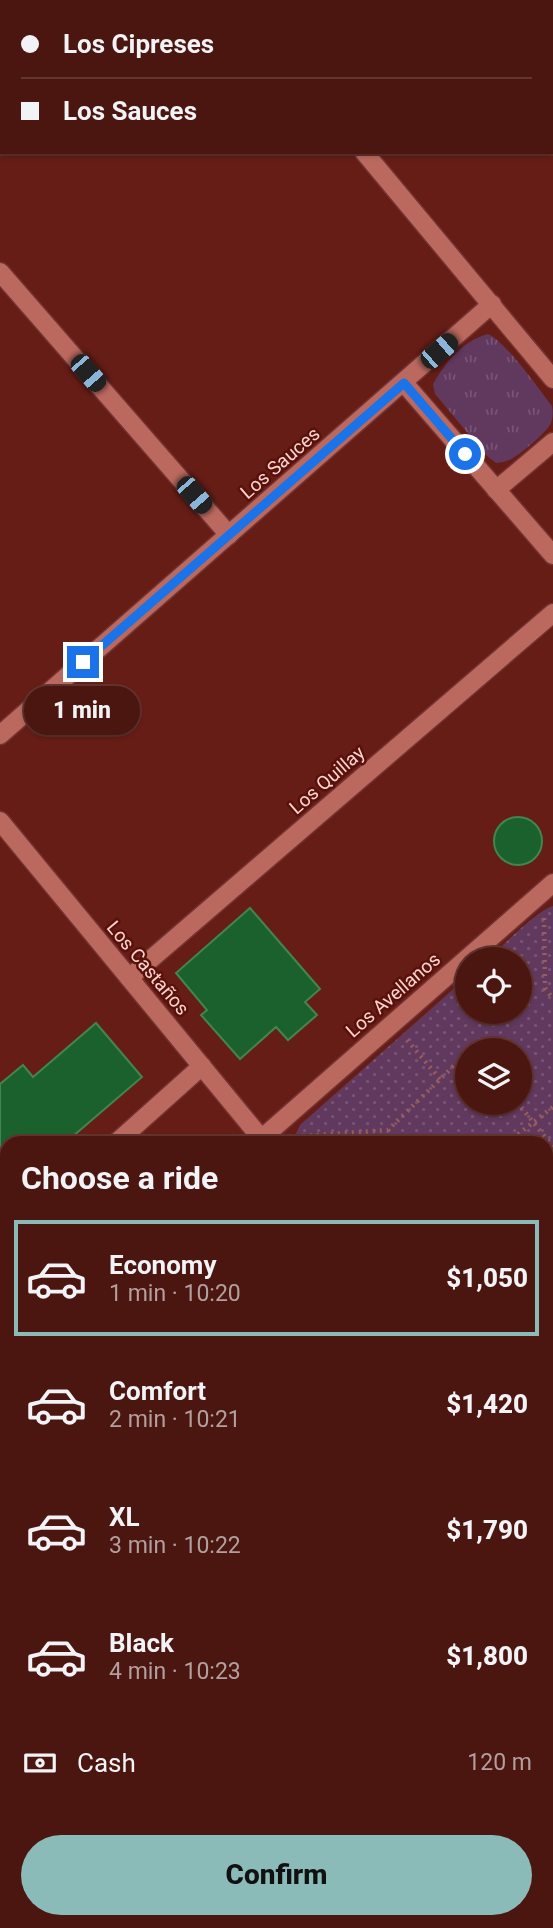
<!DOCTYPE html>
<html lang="en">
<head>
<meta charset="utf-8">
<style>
	body { margin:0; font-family:Roboto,sans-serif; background:#56231e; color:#f1f3f6; height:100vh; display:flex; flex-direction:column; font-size:26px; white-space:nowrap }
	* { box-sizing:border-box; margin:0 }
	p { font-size:23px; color:#b29f9f }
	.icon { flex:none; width:38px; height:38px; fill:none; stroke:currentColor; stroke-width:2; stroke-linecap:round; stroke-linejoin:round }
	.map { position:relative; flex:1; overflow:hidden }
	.side { position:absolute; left:0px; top:1136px; width:553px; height:793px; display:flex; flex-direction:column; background:#4c1610; border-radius:21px 21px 0 0; box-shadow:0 2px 5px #0004,0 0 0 2px #633530 }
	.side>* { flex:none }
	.guide { position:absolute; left:0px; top:0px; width:553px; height:154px; box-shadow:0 2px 5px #0004,0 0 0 2px #633530; display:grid; align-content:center; height:154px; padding:0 21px; background:#4c1610 }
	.buttons { position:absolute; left:455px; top:947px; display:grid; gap:14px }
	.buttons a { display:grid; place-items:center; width:77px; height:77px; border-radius:50%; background:#4c1610; box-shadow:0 2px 5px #0004,0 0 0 2px #633530; font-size:35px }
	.end { position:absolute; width:32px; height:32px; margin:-16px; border:9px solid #1a73e8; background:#fff; box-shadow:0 0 0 4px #fff }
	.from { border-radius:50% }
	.bubble { position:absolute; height:49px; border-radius:24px; background:#4c1610; box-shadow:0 2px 5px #0004,0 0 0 2px #633530; font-size:23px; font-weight:800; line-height:49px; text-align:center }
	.car { position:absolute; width:21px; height:42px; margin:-21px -10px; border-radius:9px; box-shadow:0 0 5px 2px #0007; background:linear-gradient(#222 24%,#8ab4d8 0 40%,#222 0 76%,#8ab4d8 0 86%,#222 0) }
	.guide b { display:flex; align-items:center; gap:24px; height:66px; font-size:26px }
	.guide b+b { border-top:2px solid #633530 }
	.guide i { width:18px; height:18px; background:#f1f3f6 }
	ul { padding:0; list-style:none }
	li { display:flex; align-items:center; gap:21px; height:116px; margin:0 14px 10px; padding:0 7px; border:4px solid transparent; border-radius:0px }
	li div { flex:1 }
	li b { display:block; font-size:26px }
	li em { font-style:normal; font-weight:800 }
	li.current { border-color:#8bbbb9 }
	li>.icon { width:63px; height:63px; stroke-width:1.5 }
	h2 { padding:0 21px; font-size:32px; line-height:84px }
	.pay { display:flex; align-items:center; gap:18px; height:77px; padding:0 21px; font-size:26px }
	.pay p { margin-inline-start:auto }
	.cta { display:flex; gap:14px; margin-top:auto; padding:14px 21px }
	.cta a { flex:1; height:80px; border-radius:42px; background:#8bbbb9; color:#111; font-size:28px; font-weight:800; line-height:80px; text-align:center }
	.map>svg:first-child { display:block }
	.grass { fill:url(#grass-tufts) }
	.park { fill:url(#park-dots); fill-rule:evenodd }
	.building { fill:#1a612e; stroke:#428550; stroke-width:2 }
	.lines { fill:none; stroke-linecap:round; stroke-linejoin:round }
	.minor-casing { stroke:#733332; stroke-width:21 }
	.path { stroke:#9a5e58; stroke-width:4.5; stroke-dasharray:2 5; stroke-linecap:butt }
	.minor { stroke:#bb695e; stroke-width:18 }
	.route { stroke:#1a73e8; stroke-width:9 }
	.labels { text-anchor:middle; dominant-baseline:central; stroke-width:5; stroke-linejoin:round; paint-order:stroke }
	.street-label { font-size:19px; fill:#fad5cf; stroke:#5a110b }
</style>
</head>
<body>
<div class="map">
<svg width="553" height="1928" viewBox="0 0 553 1928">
	<defs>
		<pattern id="grass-tufts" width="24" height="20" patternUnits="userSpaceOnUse" patternTransform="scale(1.75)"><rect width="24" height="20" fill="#61385e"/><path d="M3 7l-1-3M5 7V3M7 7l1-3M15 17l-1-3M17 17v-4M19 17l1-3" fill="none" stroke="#795474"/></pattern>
		<pattern id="park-dots" width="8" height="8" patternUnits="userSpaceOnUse" patternTransform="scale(1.75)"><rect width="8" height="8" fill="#61385e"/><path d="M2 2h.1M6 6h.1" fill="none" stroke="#795474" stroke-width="1.8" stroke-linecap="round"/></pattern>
	</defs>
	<rect width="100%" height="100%" fill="#661d16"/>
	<path class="grass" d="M488,334C506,342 538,388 552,406C553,412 553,417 551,423C546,433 523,452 513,458C507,462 502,462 496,463L486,455L435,394L433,384C446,362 462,341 488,334Z"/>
	<path class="park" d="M553,906V1291L546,1297V1143H297L295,1136L300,1125L467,977V1012H520V959H488C503,946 536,911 553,906ZM467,1050H520V1102H467Z"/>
	<g class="building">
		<circle cx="518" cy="841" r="24"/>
		<path d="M250,908L320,989L305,1002L317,1015L288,1040L276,1027L240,1059L201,1015L207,1010L176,973Z"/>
		<path d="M96,1023L142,1077L65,1143H7V1192L4,1194L0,1190V1084L23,1065L33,1077Z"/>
		<path d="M548,1400L553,1407V1460L546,1452V1401Z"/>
		<path d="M7,1610V1666L0,1658V1616Z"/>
		<path d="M546,1905L553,1912V1928H512L519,1922H546Z"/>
	</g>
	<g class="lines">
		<g class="minor-casing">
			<g id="minor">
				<path d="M233,0L235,2"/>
				<path d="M400,2L402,0"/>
				<path d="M364,152L553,379"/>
				<path d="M0,272L229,535"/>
				<path d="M404,383L553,555"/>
				<path d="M496,490L553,442"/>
				<path d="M0,735L492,304"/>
				<path d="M0,821L265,1143"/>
				<path d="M129,978L553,613"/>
				<path d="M261,1139L553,883"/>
				<path d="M116,1143L202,1066"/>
				<path d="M0,1247L7,1240"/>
				<path d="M546,1325L553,1319"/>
				<path d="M0,1801L7,1795"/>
				<path d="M546,1804L553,1812"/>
				<path d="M546,1836L553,1830"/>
				<path d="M439,1928L447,1922"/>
			</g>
		</g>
		<g class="path">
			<path d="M544,918L545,988L553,999"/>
			<path d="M407,1040L440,1079"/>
			<path d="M470,1050L473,1047L475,1050"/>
			<path d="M517,1102L553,1147"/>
			<path d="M388,1130L399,1143"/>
			<path d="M302,1143L303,1136L388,1130L467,1053"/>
			<path d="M507,1143L553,1107"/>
			<path d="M546,1257L553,1250"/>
		</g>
		<use href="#minor" class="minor"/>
	</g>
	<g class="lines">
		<path class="route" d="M83,662L404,383L465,454"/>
	</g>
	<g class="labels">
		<g class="street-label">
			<text transform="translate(280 463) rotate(-41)">Los Sauces</text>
			<text transform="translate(327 780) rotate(-41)">Los Quillay</text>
			<text transform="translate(148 968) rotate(50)">Los Castaños</text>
			<text transform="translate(393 995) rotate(-41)">Los Avellanos</text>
		</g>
	</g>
</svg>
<div class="buttons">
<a><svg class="icon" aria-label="locate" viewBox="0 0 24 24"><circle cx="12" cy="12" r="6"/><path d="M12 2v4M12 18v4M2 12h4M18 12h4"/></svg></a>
<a><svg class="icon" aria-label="layers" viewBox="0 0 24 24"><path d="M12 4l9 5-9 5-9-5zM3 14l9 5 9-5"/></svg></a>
</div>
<i class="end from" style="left:465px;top:454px"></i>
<i class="end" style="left:83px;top:662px"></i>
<div class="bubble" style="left:24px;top:686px;width:116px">1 min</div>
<i class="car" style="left:439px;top:351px;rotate:49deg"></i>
<i class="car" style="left:88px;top:373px;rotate:139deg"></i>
<i class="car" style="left:194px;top:495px;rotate:139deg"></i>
<div class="guide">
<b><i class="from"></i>Los Cipreses</b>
<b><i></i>Los Sauces</b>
</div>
<section class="side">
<h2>Choose a ride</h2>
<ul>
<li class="current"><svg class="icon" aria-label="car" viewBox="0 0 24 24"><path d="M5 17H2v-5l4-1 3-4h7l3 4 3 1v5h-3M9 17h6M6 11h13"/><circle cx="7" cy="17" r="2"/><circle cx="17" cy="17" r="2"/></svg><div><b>Economy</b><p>1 min · 10:20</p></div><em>$1,050</em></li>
<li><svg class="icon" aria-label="car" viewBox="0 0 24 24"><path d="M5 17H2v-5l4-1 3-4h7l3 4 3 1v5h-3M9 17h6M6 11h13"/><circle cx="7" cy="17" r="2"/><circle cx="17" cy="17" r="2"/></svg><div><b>Comfort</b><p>2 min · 10:21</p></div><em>$1,420</em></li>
<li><svg class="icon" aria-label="car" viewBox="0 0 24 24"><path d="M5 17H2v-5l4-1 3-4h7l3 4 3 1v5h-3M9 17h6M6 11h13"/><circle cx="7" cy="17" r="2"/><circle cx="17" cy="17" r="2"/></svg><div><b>XL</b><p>3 min · 10:22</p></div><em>$1,790</em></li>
<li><svg class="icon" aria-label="car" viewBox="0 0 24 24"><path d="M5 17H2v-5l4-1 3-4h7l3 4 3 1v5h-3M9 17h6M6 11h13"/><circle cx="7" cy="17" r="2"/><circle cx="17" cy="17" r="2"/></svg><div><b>Black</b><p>4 min · 10:23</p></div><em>$1,800</em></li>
</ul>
<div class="pay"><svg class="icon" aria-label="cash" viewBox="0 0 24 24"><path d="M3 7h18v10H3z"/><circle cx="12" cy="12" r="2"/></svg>Cash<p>120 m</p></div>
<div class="cta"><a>Confirm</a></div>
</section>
</div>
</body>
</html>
